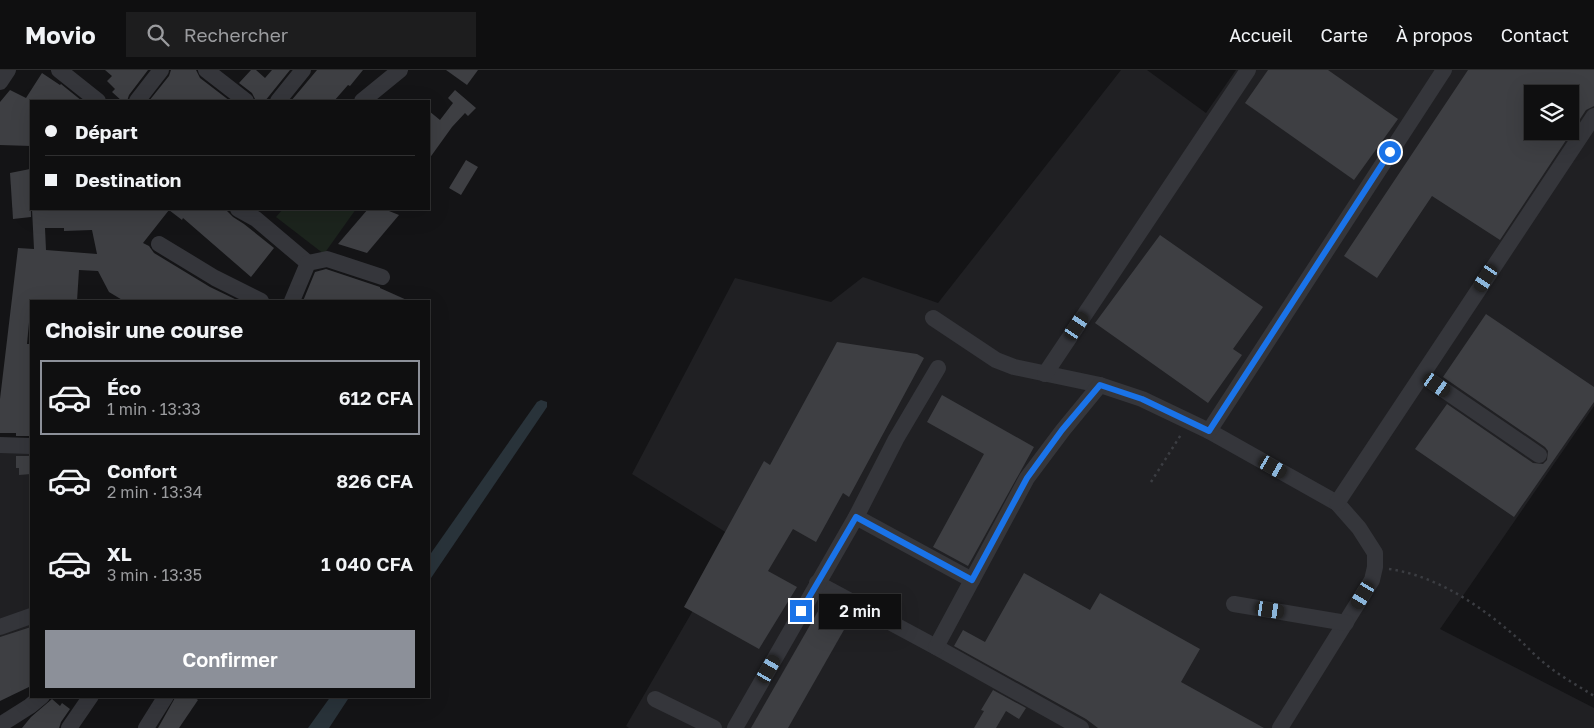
<!DOCTYPE html>
<html lang="fr">
<head>
<meta charset="utf-8">
<style>
	body { margin:0; font-family:"Golos Text",sans-serif; background:#1d1d1e; color:#f1f3f6; height:100vh; display:flex; flex-direction:column; font-size:19px; white-space:nowrap }
	* { box-sizing:border-box; margin:0 }
	p { font-size:16px; color:#9b9c9f }
	.icon { flex:none; width:28px; height:28px; fill:none; stroke:currentColor; stroke-width:2; stroke-linecap:round; stroke-linejoin:round }
	.map { position:relative; flex:1; overflow:hidden }
	.details { position:absolute; left:30px; top:230px; width:400px; height:398px; display:flex; flex-direction:column; background:#0f0f10; border-radius:0px; box-shadow:0 5px 20px #0002,0 0 0 1px #2f2f30 }
	.details>* { flex:none }
	.guide { position:absolute; left:30px; top:30px; width:400px; height:110px; border-radius:0px; box-shadow:0 5px 20px #0002,0 0 0 1px #2f2f30; display:grid; align-content:center; height:110px; padding:0 15px; background:#0f0f10 }
	.buttons { position:absolute; left:1524px; top:15px; display:grid; gap:10px }
	.buttons a { display:grid; place-items:center; width:55px; height:55px; border-radius:0px; background:#0f0f10; box-shadow:0 5px 20px #0002,0 0 0 1px #2f2f30; font-size:25px }
	.end { position:absolute; width:22px; height:22px; margin:-11px; border:6px solid #1a73e8; background:#fff; box-shadow:0 0 0 2px #fff }
	.from { border-radius:50% }
	.bubble { position:absolute; height:35px; border-radius:0px; background:#0f0f10; box-shadow:0 5px 20px #0002,0 0 0 1px #2f2f30; font-size:16px; font-weight:600; line-height:35px; text-align:center }
	.car { position:absolute; width:15px; height:30px; margin:-15px -8px; border-radius:6px; box-shadow:0 0 4px 1px #0007; background:linear-gradient(#222 24%,#8ab4d8 0 40%,#222 0 76%,#8ab4d8 0 86%,#222 0) }
	.guide b { display:flex; align-items:center; gap:18px; height:48px; font-size:19px }
	.guide b+b { border-top:1px solid #2f2f30 }
	.guide i { width:12px; height:12px; background:#f1f3f6 }
	ul { padding:0; list-style:none }
	li { display:flex; align-items:center; gap:15px; height:75px; margin:0 10px 8px; padding:0 5px; border:2px solid transparent; border-radius:0px }
	li div { flex:1 }
	li b { display:block; font-size:19px }
	li em { font-style:normal; font-weight:600 }
	li.selected { border-color:#8c9099 }
	li>.icon { width:45px; height:45px; stroke-width:1.5 }
	h2 { padding:0 15px; font-size:22px; line-height:60px }
	.cta { display:flex; gap:10px; margin-top:auto; padding:10px 15px }
	.cta a { flex:1; height:58px; border-radius:0px; background:#8c9099; color:#fff; font-size:20px; font-weight:600; line-height:58px; text-align:center }
	header { display:flex; align-items:center; gap:30px; box-sizing:border-box; height:70px; padding:0 25px; background:#0f0f10; border-bottom:1px solid #2f2f30 }
	header strong { font-size:24px }
	nav { display:flex; gap:28px; margin-inline-start:auto; font-size:18px }
	.search { width:350px; height:45px; background:#1d1d1e; display:flex; align-items:center; gap:12px; box-sizing:border-box; padding:0 18px; border-radius:0px; color:#9b9c9f; font-size:19px }
	.map>svg:first-child { display:block }
	.built { fill:#202023; fill-rule:evenodd }
	.green { fill:#1c241d }
	.water { fill:#29333a }
	.building { fill:#3e3f43; fill-rule:evenodd }
	.lines { fill:none; stroke-linecap:round; stroke-linejoin:round }
	.path { stroke:#3b3d42; stroke-width:2.5; stroke-dasharray:2.5 4; stroke-linecap:butt }
	.minor { stroke:#35363b; stroke-width:16 }
	.route { stroke:#1a73e8; stroke-width:6 }
</style>
</head>
<body>
<header>
<strong>Movio</strong>
<div class="search"><svg class="icon" aria-label="search" viewBox="0 0 24 24"><circle cx="10" cy="10" r="6"/><path d="M15 15l6 6"/></svg>Rechercher</div>
<nav><a>Accueil</a><a>Carte</a><a>À propos</a><a>Contact</a></nav>
</header>
<div class="map">
<svg width="1594" height="658" viewBox="0 0 1594 658">
	<rect width="100%" height="100%" fill="#141416"/>
	<g class="built">
		<path d="M1121,0H1147L1206,43L1236,0H1594V336L1440,559L1594,638V658H629L626,656L735,468L632,404L735,208L831,232L863,207L938,233ZM1532,24H1570V61H1532Z"/>
		<path d="M31,377V603L0,621V378Z"/>
	</g>
	<path class="green" d="M283,139H356L324,184L276,147Z"/>
	<g class="water">
		<path d="M541,330L547,332V337L429,511V486L537,332Z"/>
		<path d="M331,626H350L329,658H308Z"/>
	</g>
	<g class="building">
		<path d="M105,0H148L129,25L127,31H122L112,22L115,19L107,11L112,6Z"/>
		<path d="M171,0H196L200,8L230,31H149L169,6Z"/>
		<path d="M251,0H256L265,8L272,0H290L265,31H256L252,23L239,13Z"/>
		<path d="M317,0H363L350,16L348,15L334,31H291Z"/>
		<path d="M446,0H478L467,15Z"/>
		<path d="M1268,0H1328L1398,49L1354,110L1245,33Z"/>
		<path d="M1468,0H1594V36L1586,40L1500,170L1432,126L1377,208L1344,186ZM1532,24H1570V61H1532Z"/>
		<path d="M42,3L60,15L61,14L82,31H31V76L0,75V32L10,20L26,28Z"/>
		<path d="M455,20L476,38L468,46L465,43L452,57L429,89V41L440,50L453,33L448,28Z"/>
		<path d="M466,90L478,97L461,125L449,118Z"/>
		<path d="M30,99L31,147L13,149L10,103Z"/>
		<path d="M32,139H225L233,147L244,154L274,178L251,207L183,148L182,150L169,140L143,173L149,176L154,183L210,217L239,231H124L109,222L98,201L79,200L77,231H31L27,274H31V366H16V363H0V329L18,178L34,179ZM45,158H64V161L92,160L97,184L46,180Z"/>
		<path d="M368,139H384L399,145L367,183L338,174Z"/>
		<path d="M1160,165L1263,237L1233,279L1242,285L1208,333L1095,253Z"/>
		<path d="M326,199L380,217V218L409,231H303L315,202Z"/>
		<path d="M1486,244L1594,317V332L1514,447L1415,379L1447,334L1533,393L1543,394L1547,390L1548,381L1545,377L1443,307Z"/>
		<path d="M837,272L917,284L924,288L849,427L843,423L816,472L793,459L768,501L797,517L759,579L684,537L764,391L770,395Z"/>
		<path d="M942,325L1034,377L968,496L933,477L984,384L927,352Z"/>
		<path d="M16,386H31V404L19,405V398H16Z"/>
		<path d="M1024,503L1090,540L1100,523L1200,579L1181,612L1264,658H1098L1086,649L954,576L963,560L985,572Z"/>
		<path d="M825,529L853,544L788,658H751Z"/>
		<path d="M31,557V616L0,631V567Z"/>
		<path d="M993,620L1026,638L1019,649L1006,641L996,658H974L984,641L981,640Z"/>
		<path d="M176,626H193L198,630L179,658H158Z"/>
		<path d="M52,629L60,636L62,633L70,639L61,652L59,658H22L31,647Z"/>
	</g>
	<g class="lines">
		<g class="path">
			<path d="M1151,412L1182,363"/>
			<path d="M1389,499C1437,506 1479,535 1515,566C1525,574 1533,584 1543,592C1558,605 1577,615 1594,626"/>
		</g>
		<g class="minor">
			<path d="M59,0L98,31"/>
			<path d="M206,0L246,31"/>
			<path d="M0,12L8,0"/>
			<path d="M137,31L161,0"/>
			<path d="M278,31L303,0"/>
			<path d="M362,31L400,0"/>
			<path d="M238,139L256,149L308,193"/>
			<path d="M159,174L215,208L261,231"/>
			<path d="M292,231L308,193L327,189L382,207"/>
			<path d="M933,248L996,290L1014,297L1100,315L1142,329L1209,361L1337,433L1359,458L1375,483V497L1372,510L1280,658"/>
			<path d="M1045,304L1248,0"/>
			<path d="M1422,305L1539,385"/>
			<path d="M1209,361L1444,0"/>
			<path d="M0,375L31,376"/>
			<path d="M1337,433L1594,46"/>
			<path d="M856,447L972,510"/>
			<path d="M817,513L936,577L1081,658"/>
			<path d="M1234,534L1346,553"/>
			<path d="M0,557L31,546"/>
			<path d="M936,577L1027,408L1063,360L1100,315"/>
			<path d="M655,629L714,658"/>
			<path d="M0,655L30,636L42,626"/>
			<path d="M69,658L91,626"/>
			<path d="M146,658L166,626"/>
			<path d="M735,658L856,447L896,369L938,298"/>
		</g>
	</g>
	<g class="lines">
		<path class="route" d="M801,541L856,447L972,510L1027,408L1062,360L1100,315L1142,329L1209,361L1390,82"/>
	</g>
</svg>
<div class="buttons">
<a><svg class="icon" aria-label="layers" viewBox="0 0 24 24"><path d="M12 4l9 5-9 5-9-5zM3 14l9 5 9-5"/></svg></a>
</div>
<i class="end from" style="left:1390px;top:82px"></i>
<i class="end" style="left:801px;top:541px"></i>
<div class="bubble" style="left:819px;top:524px;width:82px">2 min</div>
<i class="car" style="left:1486px;top:208px;rotate:213deg"></i>
<i class="car" style="left:1077px;top:256px;rotate:34deg"></i>
<i class="car" style="left:1437px;top:315px;rotate:125deg"></i>
<i class="car" style="left:1273px;top:397px;rotate:120deg"></i>
<i class="car" style="left:1363px;top:525px;rotate:211deg"></i>
<i class="car" style="left:1270px;top:540px;rotate:99deg"></i>
<i class="car" style="left:769px;top:599px;rotate:30deg"></i>
<div class="guide">
<b><i class="from"></i>Départ</b>
<b><i></i>Destination</b>
</div>
<section class="details">
<h2>Choisir une course</h2>
<ul>
<li class="selected"><svg class="icon" aria-label="car" viewBox="0 0 24 24"><path d="M5 17H2v-5l4-1 3-4h7l3 4 3 1v5h-3M9 17h6M6 11h13"/><circle cx="7" cy="17" r="2"/><circle cx="17" cy="17" r="2"/></svg><div><b>Éco</b><p>1 min · 13:33</p></div><em>612 CFA</em></li>
<li><svg class="icon" aria-label="car" viewBox="0 0 24 24"><path d="M5 17H2v-5l4-1 3-4h7l3 4 3 1v5h-3M9 17h6M6 11h13"/><circle cx="7" cy="17" r="2"/><circle cx="17" cy="17" r="2"/></svg><div><b>Confort</b><p>2 min · 13:34</p></div><em>826 CFA</em></li>
<li><svg class="icon" aria-label="car" viewBox="0 0 24 24"><path d="M5 17H2v-5l4-1 3-4h7l3 4 3 1v5h-3M9 17h6M6 11h13"/><circle cx="7" cy="17" r="2"/><circle cx="17" cy="17" r="2"/></svg><div><b>XL</b><p>3 min · 13:35</p></div><em>1 040 CFA</em></li>
</ul>
<div class="cta"><a>Confirmer</a></div>
</section>
</div>
</body>
</html>
